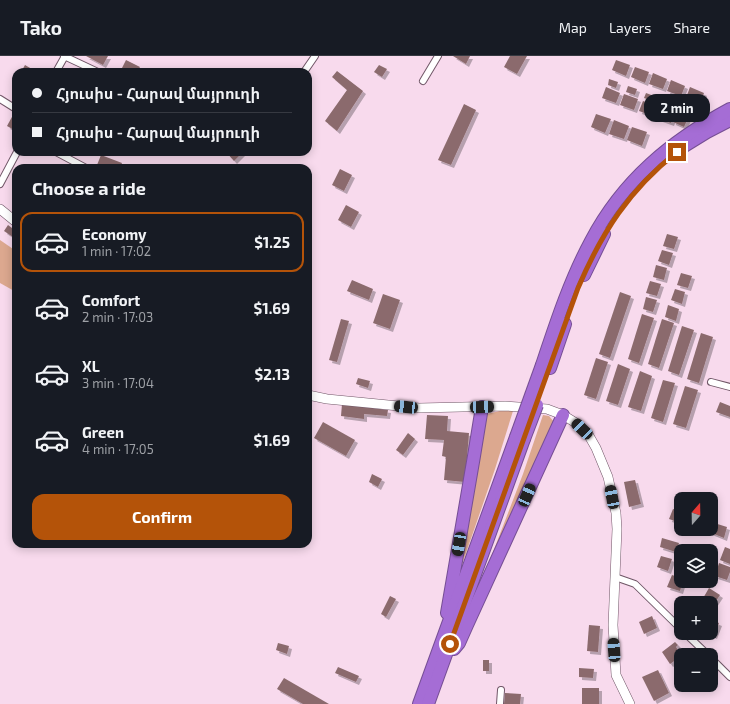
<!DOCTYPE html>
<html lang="en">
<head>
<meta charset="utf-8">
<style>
	body { margin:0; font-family:"Exo 2","Noto Sans Armenian",sans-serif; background:#242831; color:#f1f3f6; height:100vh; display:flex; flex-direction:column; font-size:15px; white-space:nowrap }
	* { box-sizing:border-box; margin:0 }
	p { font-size:13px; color:#9ea1a6 }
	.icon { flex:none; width:22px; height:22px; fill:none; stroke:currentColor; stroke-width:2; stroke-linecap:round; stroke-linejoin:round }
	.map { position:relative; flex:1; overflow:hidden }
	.sheet { position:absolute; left:12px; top:108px; width:300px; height:384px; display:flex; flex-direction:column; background:#171b24; border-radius:12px; box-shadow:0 2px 10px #0003 }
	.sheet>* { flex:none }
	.guide { position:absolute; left:12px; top:12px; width:300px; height:88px; border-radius:12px; box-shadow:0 2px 10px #0003; display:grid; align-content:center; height:88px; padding:0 20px; background:#171b24 }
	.needle { width:26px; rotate:20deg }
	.tools { position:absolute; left:674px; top:436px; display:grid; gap:8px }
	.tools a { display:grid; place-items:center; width:44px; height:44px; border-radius:8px; background:#171b24; box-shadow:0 2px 10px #0003; font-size:20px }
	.end { position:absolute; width:18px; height:18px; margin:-9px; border:5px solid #b45309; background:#fff; box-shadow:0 0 0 2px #fff }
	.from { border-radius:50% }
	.bubble { position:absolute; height:28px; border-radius:12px; background:#171b24; box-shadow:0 2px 10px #0003; font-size:13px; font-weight:700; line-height:28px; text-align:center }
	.car { position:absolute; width:12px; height:24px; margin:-12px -6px; border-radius:5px; box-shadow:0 0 3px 1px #0007; background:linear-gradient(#222 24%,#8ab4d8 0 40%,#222 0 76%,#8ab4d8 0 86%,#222 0) }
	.guide b { display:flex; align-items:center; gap:14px; height:38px; font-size:15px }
	.guide b+b { border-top:1px solid #363941 }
	.guide i { width:10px; height:10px; background:#f1f3f6 }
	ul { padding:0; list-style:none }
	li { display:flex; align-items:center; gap:12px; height:60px; margin:0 8px 6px; padding:0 12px; border:2px solid transparent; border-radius:12px }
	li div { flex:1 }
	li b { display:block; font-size:15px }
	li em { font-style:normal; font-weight:700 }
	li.on { border-color:#b45309 }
	li>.icon { width:36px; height:36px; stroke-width:1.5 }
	h2 { padding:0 20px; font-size:18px; line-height:48px }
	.button { display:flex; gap:8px; margin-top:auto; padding:8px 20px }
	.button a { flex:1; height:46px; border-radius:12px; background:#b45309; color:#fff; font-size:16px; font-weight:700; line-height:46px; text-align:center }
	header { display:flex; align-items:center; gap:24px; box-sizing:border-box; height:56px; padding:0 20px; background:#171b24; border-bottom:1px solid #363941 }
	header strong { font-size:19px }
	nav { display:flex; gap:22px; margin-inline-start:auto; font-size:14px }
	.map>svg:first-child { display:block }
	.green { fill:#dca88f }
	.building { fill:#8b6b6d; filter:url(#shadow) }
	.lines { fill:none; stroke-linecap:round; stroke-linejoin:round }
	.street-casing { stroke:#705667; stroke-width:8 }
	.secondary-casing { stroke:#705667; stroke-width:10 }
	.highway-casing { stroke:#764e94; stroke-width:14 }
	.street { stroke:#fff; stroke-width:6 }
	.secondary { stroke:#fff; stroke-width:9 }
	.highway { stroke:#a56dd5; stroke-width:12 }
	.highway-bridge-casing { stroke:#764e94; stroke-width:14; stroke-linecap:butt }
	.highway-bridge { stroke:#a56dd5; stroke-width:12 }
	.route { stroke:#b45309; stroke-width:5 }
</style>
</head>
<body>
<header>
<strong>Tako</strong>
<nav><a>Map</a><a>Layers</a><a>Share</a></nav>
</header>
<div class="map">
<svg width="730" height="648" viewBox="0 0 730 648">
	<defs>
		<filter id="shadow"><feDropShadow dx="3" dy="3" stdDeviation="0" flood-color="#0004"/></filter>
	</defs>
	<rect width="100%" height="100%" fill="#f8daed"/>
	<g class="green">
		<path d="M0,184L16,195V236L0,227Z"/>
		<path d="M504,354L513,355L495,413L456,526L483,371L487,358Z"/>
		<path d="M543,359L549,360L555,367L475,543L523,418Z"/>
	</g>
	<g class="building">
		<path d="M86,0H108L103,9Z"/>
		<path d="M453,0H470L466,8Z"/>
		<path d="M510,0H527L517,18L504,11Z"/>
		<path d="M126,4L140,11L137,16H120Z"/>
		<path d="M616,4L630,9L626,20L612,14Z"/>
		<path d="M25,9L37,16H21Z"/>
		<path d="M379,9L387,13L382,21L374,16Z"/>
		<path d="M635,11L649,16L645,27L631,21Z"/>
		<path d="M337,15L363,35L337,75L325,65L347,34L332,21Z"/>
		<path d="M653,17L667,23L663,33L649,28Z"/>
		<path d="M609,23L618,26L616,32L608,29Z"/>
		<path d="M671,24L685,30L681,40L667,35Z"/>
		<path d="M628,30L637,33L635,39L626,36Z"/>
		<path d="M606,31L620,37L616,47L602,42Z"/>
		<path d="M690,31L704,37L700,47L686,42Z"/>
		<path d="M646,37L654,40L652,45L644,42Z"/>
		<path d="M624,38L638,43L634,54L620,49Z"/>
		<path d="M664,44L673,47L671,52L662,49Z"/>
		<path d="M643,45L657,50L653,60L639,55Z"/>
		<path d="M464,48L476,54L451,109L438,104Z"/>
		<path d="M661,52L675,57L671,67L657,62Z"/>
		<path d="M676,57L688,62L684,71L673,66Z"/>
		<path d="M596,58L611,63L605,77L591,71Z"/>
		<path d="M13,59L16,61V75L7,70Z"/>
		<path d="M614,64L629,70L624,83L609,78Z"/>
		<path d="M632,71L647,76L642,90L627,84Z"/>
		<path d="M226,96H243L234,105Z"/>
		<path d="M101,99L122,107L120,112H104L97,109Z"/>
		<path d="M340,113L352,119L344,135L332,129Z"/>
		<path d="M346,149L359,156L351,171L338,164Z"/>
		<path d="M8,169L16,175V178L13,181L4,175Z"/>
		<path d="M667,178L678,181L674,193L663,190Z"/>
		<path d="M662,194L673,197L669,209L658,205Z"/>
		<path d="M656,209L667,212L664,224L653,221Z"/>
		<path d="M681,217L692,220L688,232L677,229Z"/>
		<path d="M352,224L373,233L369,244L347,235Z"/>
		<path d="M650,225L661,228L657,240L646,237Z"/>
		<path d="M675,233L685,236L682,248L671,244Z"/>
		<path d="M620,236L631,240L610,302L599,298Z"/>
		<path d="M383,238L400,244L390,273L373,267Z"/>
		<path d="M646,241L657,244L653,256L643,253Z"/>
		<path d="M668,249L679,253L676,265L665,261Z"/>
		<path d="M642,258L654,262L639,307L628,303Z"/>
		<path d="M341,263L349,265L337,306L329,304Z"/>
		<path d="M662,263L674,267L659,312L648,308Z"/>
		<path d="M682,270L694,274L679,319L668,315Z"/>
		<path d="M701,277L713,281L699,327L687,323Z"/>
		<path d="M596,302L608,306L596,343L584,339Z"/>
		<path d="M618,308L630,313L618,349L606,345Z"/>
		<path d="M640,315L652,320L641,355L628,351Z"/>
		<path d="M358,322L370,325L368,332L356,328Z"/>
		<path d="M663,324L675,327L663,366L651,362Z"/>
		<path d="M685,330L698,334L686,372L673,368Z"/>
		<path d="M720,346L730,350V361L716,356Z"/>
		<path d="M342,348L388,354L387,360L364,358V363L341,360Z"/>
		<path d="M427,359L448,360L447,375L469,377L465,426L444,424L446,401L442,400L444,384L425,383Z"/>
		<path d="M323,366L355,384L346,400L314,382Z"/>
		<path d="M408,377L415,383L403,399L396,394Z"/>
		<path d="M372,418L382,423L378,431L369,426Z"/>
		<path d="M635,424L641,448L629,451L624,426Z"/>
		<path d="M673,453L681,455V467L669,463Z"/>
		<path d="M711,466L727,471L724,482L707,475V473H711Z"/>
		<path d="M662,482L679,487L676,496L660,491Z"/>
		<path d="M725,491L730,493V508L720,504Z"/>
		<path d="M661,500L672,503L668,515L657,511Z"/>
		<path d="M719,507L730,511V516L727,524L715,520Z"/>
		<path d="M672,519L681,522V525H683L680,535L667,531Z"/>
		<path d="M709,532L720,539L712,551L711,547H706L702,544Z"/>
		<path d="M390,540L396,543L386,561L381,558Z"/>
		<path d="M652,560L657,572L644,578L639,566Z"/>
		<path d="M711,564L719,567L714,580L708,577H711Z"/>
		<path d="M589,569L600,570L598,596L587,595Z"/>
		<path d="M675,586L678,589L676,591L679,596L682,595L684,598L670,608L662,596Z"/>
		<path d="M278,587L289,590L287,598L276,594Z"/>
		<rect x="483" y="604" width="6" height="11"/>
		<path d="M338,611L359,620L356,626L335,617Z"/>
		<path d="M579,612L594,613L593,622L579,621Z"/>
		<path d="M658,614L669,637L654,645L642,621Z"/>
		<path d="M284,622L329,648H303L277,633Z"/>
		<rect x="582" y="632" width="17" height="16"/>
		<path d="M505,637L521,638L520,648H504Z"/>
	</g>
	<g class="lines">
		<g class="street-casing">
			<g id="street">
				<path d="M64,0L98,16"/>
				<path d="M56,16L65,0"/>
				<path d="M304,16L315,0"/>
				<path d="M423,25L438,0"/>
				<path d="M0,43L16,53"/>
				<path d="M56,96L86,112"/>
				<path d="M0,128L17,96"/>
				<path d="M711,326L730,331"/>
				<path d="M615,521L635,528L681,573"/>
				<path d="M685,577L708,599"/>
				<path d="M711,602L730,621"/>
				<path d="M500,648L501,634"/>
			</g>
		</g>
		<g class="secondary-casing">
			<g id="secondary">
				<path d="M0,153L16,166"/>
				<path d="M308,339L327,343L419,352L505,350L547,353L563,359L576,367L588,378L596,392L608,421L616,457L617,473L613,569L616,619L630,648"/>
			</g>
		</g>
		<g class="highway-casing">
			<g id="highway">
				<path d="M681,92L707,76L730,64"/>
				<path d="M584,219L604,178"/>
				<path d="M542,309C556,267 570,224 591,185C623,124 671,85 730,53"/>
				<path d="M550,312L565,268"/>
				<path d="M447,557L474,400L482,351"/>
				<path d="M454,593L459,587L467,569L563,359"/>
				<path d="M419,648L516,381"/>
				<path d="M428,648L524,383"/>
			</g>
		</g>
		<use href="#street" class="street"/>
		<use href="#secondary" class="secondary"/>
		<use href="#highway" class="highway"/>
		<g class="highway-bridge-casing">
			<g id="highway-bridge">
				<path d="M516,381L542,309"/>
				<path d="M524,383L537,349"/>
			</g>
		</g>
		<use href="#highway-bridge" class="highway-bridge"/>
	</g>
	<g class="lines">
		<path class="route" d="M450,588L578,232C602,176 629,134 677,96"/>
	</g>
</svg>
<div class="tools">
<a><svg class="needle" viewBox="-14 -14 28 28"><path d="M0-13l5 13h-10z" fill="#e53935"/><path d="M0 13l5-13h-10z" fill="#9ea1a6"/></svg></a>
<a><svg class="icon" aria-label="layers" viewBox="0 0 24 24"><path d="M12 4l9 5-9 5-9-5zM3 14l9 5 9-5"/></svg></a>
<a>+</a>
<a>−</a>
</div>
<i class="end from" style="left:450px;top:588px"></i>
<i class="end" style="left:677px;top:96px"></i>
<div class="bubble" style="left:644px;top:38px;width:66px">2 min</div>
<i class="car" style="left:406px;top:351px;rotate:276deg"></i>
<i class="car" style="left:482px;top:351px;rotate:88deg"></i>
<i class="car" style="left:582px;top:373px;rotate:314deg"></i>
<i class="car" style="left:527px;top:439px;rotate:24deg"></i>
<i class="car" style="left:612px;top:441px;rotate:349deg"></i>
<i class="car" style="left:459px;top:488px;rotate:190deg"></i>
<i class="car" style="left:614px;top:594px;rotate:356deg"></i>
<div class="guide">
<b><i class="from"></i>Հյուսիս - Հարավ մայրուղի</b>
<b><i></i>Հյուսիս - Հարավ մայրուղի</b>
</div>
<section class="sheet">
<h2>Choose a ride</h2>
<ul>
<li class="on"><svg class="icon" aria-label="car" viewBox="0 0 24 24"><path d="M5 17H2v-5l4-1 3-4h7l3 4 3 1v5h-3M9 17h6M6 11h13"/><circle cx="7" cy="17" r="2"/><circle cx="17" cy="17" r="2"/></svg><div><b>Economy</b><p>1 min · 17:02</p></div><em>$1.25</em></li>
<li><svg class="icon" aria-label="car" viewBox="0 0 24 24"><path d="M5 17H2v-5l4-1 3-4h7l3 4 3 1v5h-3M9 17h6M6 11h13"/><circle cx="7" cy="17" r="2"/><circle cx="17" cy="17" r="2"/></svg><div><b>Comfort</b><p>2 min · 17:03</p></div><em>$1.69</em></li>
<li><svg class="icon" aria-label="car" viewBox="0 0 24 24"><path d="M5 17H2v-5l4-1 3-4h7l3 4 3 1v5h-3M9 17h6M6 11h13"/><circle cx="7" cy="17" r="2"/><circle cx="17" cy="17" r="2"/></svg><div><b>XL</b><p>3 min · 17:04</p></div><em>$2.13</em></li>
<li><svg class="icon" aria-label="car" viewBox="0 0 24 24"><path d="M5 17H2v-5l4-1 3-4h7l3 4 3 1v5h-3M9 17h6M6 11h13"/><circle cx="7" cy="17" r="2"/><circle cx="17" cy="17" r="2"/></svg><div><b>Green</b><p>4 min · 17:05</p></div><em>$1.69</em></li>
</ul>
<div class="button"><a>Confirm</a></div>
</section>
</div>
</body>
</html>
